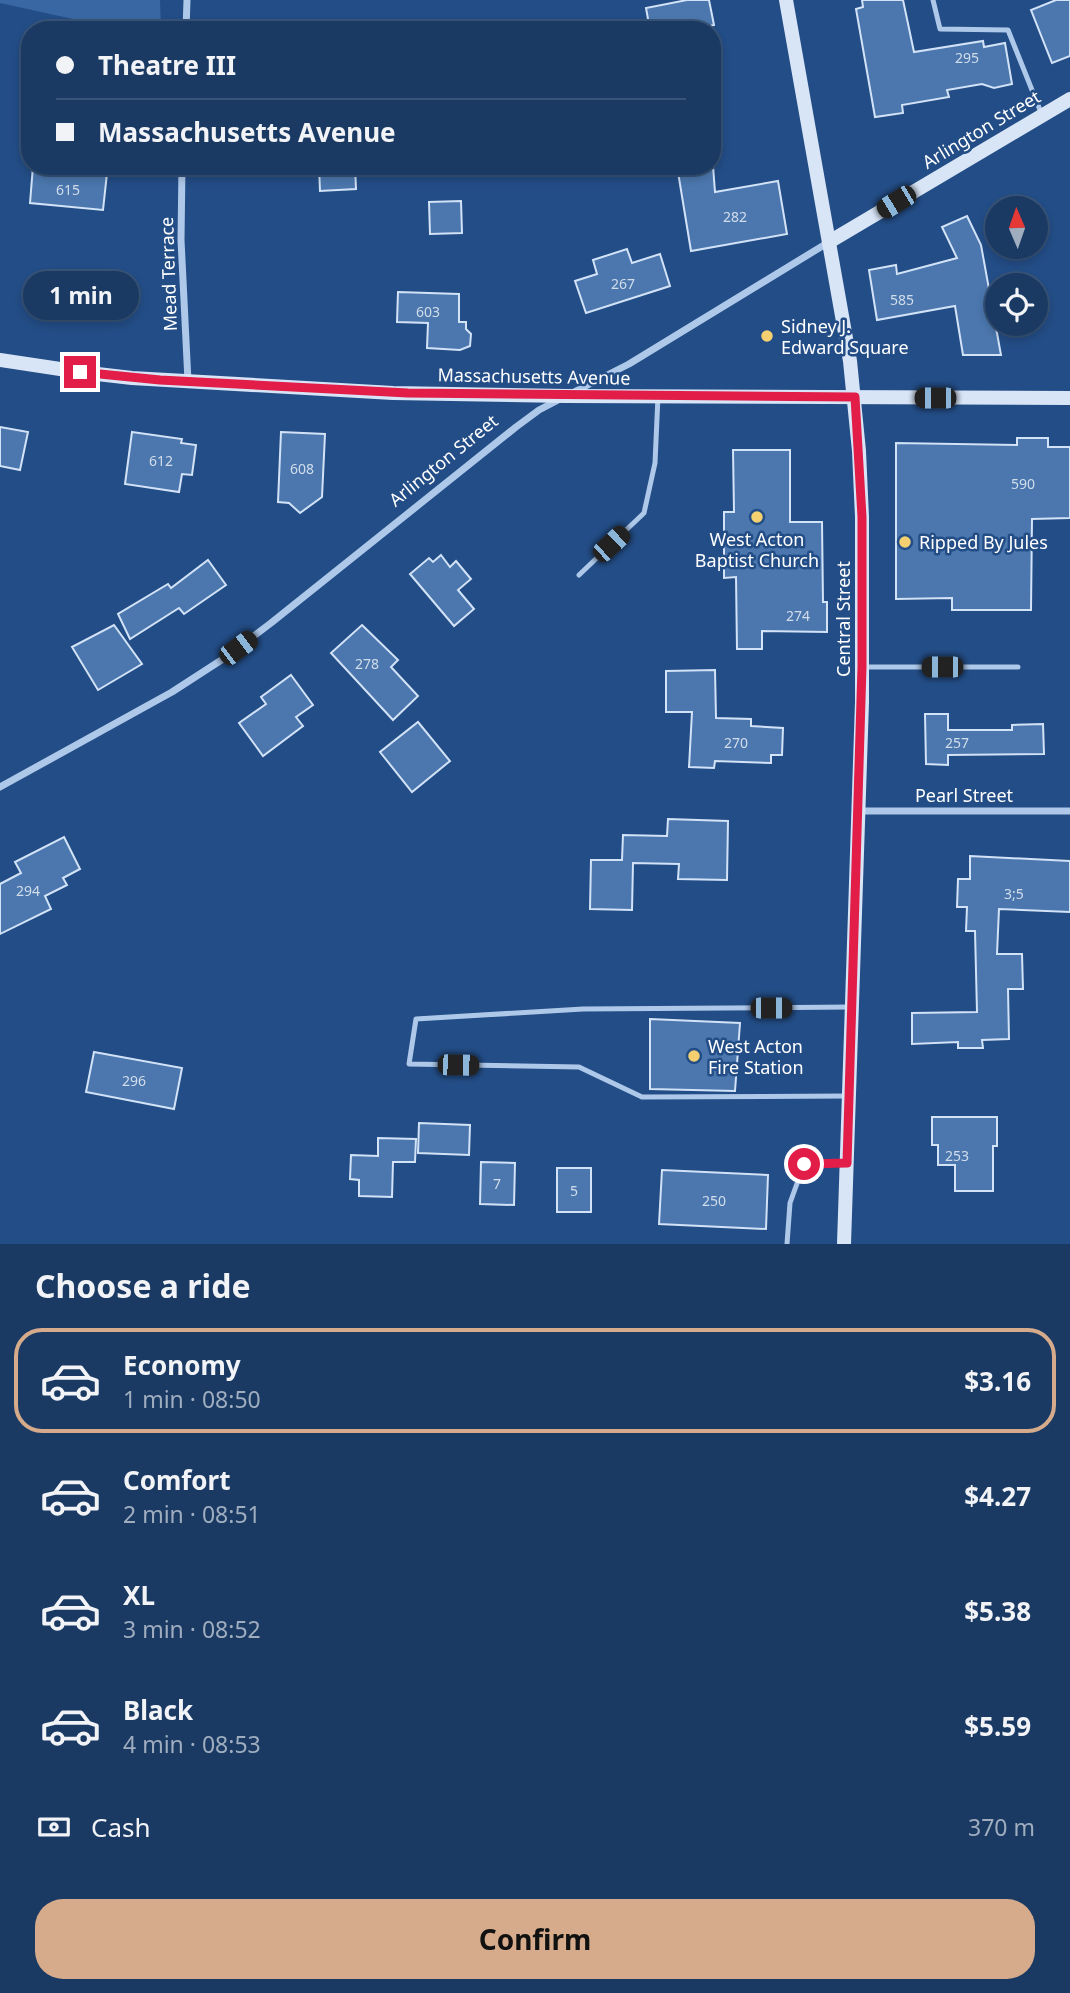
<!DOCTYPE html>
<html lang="en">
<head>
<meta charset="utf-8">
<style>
	body { margin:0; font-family:"Noto Sans",sans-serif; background:#27456d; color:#f1f3f6; height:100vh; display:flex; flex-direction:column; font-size:26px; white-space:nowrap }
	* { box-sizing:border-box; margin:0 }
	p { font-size:23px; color:#9fadbf }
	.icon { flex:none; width:38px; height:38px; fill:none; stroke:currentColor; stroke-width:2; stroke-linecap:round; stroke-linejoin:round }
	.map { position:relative; height:1244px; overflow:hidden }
	.panel { display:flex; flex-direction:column; background:#1a3a64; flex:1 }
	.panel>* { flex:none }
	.hud { position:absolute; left:21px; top:21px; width:700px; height:154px; border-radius:28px; box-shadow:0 4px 10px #0003,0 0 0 2px #385478; display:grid; align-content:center; height:154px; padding:0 35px; background:#1a3a64 }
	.needle { width:46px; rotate:358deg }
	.tools { position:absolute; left:985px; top:196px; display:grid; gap:14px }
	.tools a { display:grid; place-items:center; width:63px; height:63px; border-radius:50%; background:#1a3a64; box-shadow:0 4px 10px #0003,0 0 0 2px #385478; font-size:35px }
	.end { position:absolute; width:32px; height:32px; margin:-16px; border:9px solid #e11d48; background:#fff; box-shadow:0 0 0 4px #fff }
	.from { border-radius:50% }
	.bubble { position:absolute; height:49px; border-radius:24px; background:#1a3a64; box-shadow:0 4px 10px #0003,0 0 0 2px #385478; font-size:23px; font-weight:700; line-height:49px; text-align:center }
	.car { position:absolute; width:21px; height:42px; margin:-21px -10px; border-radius:9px; box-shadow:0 0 5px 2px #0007; background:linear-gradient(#222 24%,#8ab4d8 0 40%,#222 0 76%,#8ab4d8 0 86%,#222 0) }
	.hud b { display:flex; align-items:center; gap:24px; height:66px; font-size:26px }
	.hud b+b { border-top:2px solid #385478 }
	.hud i { width:18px; height:18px; background:#f1f3f6 }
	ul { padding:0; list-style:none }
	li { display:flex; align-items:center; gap:21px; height:105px; margin:0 14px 10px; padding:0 21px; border:4px solid transparent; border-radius:28px }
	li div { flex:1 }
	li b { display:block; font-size:26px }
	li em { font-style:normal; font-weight:700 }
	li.selected { border-color:#d6ab8b }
	li>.icon { width:63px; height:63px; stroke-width:1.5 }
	h2 { padding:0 35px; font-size:32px; line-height:84px }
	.pay { display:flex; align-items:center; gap:18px; height:77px; padding:0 35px; font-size:26px }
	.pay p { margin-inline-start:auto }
	.action { display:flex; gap:14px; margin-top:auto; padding:14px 35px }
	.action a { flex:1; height:80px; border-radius:28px; background:#d6ab8b; color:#111; font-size:28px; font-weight:700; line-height:80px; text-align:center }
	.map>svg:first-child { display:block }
	.green { fill:#3867a3 }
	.building { fill:#4b77ae; stroke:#d2e2f7; stroke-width:2 }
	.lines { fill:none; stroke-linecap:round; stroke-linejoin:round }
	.lane { stroke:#aec8e9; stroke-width:5 }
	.street { stroke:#aec8e9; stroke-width:7 }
	.secondary { stroke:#d8e5f7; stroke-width:14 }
	.route { stroke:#e11d48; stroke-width:9 }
	.poi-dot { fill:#f4d071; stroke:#234d86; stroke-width:2.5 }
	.labels { text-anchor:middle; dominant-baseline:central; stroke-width:5; stroke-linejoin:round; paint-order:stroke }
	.number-label { font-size:14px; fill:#d2ddeb }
	.street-label { font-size:18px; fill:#fff; stroke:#234d86 }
	.poi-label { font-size:18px; fill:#fff; stroke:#234d86; text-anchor:start }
</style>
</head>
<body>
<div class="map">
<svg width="1070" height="1244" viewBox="0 0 1070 1244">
	<rect width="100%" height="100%" fill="#234d86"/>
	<path class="green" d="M0,0H160L161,30H123L0,3Z"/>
	<g class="building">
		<path d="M687,0H709L714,25L691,30H650L646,8Z"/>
		<path d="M862,0H903L914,52L983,41L984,47L1005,43L1012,84L994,88L982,84L947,90L949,97L902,105L903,113L875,117L856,9L863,7Z"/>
		<path d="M1056,0H1070V56L1052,63L1031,10Z"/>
		<path d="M33,166H84V170L107,173L103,210L30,203Z"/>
		<path d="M319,166H355L356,189L320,191Z"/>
		<path d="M677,166H713L715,192L778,181L787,234L691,251Z"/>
		<path d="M461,201L462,233L430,234L429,202Z"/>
		<path d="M967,216L981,245L1001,355H963L955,306L877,320L869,270L896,265L897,274L957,258L942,227Z"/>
		<path d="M627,249L632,263L660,254L670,286L586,313L575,281L597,274L593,260Z"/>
		<path d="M398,292L459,294V322H466V329L471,334L470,346L460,350L427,348L428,323L397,322Z"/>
		<path d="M0,427L28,432L20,470L0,466Z"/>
		<path d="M132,432L182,439L181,443L196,445L192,475L182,474L179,492L125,484Z"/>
		<path d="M281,432L325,434L322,497L300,513L289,503L278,502Z"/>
		<path d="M1017,438H1048V447H1070V518L1032,519L1031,610H952V598L896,599V443L1017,445Z"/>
		<path d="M733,450H790V522H822L823,602H827V632L762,631V649H737L736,577L724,578V512H734Z"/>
		<path d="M441,555L450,567L456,561L471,579L458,590L474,609L454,626L410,574L429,558L433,562Z"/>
		<path d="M208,560L226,585L184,614L179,608L130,639L118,614L168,584L171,588Z"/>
		<path d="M114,625L142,664L98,690L72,647Z"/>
		<path d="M362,625L398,660L391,667L418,696L393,720L331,653Z"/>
		<path d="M715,670L716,718L751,719V726L783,728L782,755H771V763L715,761L714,768L689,767L692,712H666V671Z"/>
		<path d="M291,675L313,705L296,717L303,726L263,756L239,723L266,704L261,697Z"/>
		<path d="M925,714H948V730H1012V725L1043,724L1044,754L948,755V765L926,764Z"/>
		<path d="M418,722L450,761L412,792L380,752Z"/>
		<path d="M668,819L728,821L727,880L678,879L679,864L633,863L632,910L590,909L591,860H622L623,835L667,836Z"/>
		<path d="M64,837L80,869L63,878L67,885L45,896L51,909L0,934V884L21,873L15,862Z"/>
		<path d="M970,856L1070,861V912L999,909L997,954H1022L1023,989H1008L1009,1039L982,1040L983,1048H958V1042L912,1044V1013L977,1012L975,931H966L967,907H957L958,879H970Z"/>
		<path d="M650,1019L740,1023L735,1091L650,1089Z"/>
		<path d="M94,1052L182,1068L174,1109L86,1092Z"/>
		<path d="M932,1117H997V1146H993V1191H955V1165H938V1145H932Z"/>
		<path d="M419,1123L470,1125L469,1155L418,1153Z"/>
		<path d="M378,1138L416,1139L415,1162H393L392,1197L359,1196V1180L350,1179L351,1155L378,1156Z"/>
		<path d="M481,1162L515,1163L514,1205L480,1204Z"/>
		<rect x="557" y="1168" width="34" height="44"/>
		<path d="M662,1170L768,1175L766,1229L659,1224Z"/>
	</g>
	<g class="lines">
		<g class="lane">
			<path d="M933,0L940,29L1008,30L1042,115"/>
			<path d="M579,575L644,513L655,463L658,396"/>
			<path d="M862,667H1018"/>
			<path d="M848,1096L642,1097L579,1067L409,1064L416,1019L583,1009L852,1007"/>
			<path d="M787,1244L790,1203L804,1164L844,1163"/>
		</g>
		<g class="street">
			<path d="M186,30L187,0"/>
			<path d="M182,166L181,240L188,381"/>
			<path d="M574,392L629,364L829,242"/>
			<path d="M0,787L172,692L223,659L271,623L516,427L539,410L560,399"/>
			<path d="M859,811H1070"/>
		</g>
		<g class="secondary">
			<path d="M786,0L850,361L859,451L862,517V702L844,1244"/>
			<path d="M829,242L1070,99"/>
			<path d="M0,360L80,372L132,378L393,393L566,396L1070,398"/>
		</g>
	</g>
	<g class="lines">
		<path class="route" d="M80,372L160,380L408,393L855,397L862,517V667L847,1163L804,1164"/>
	</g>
	<g class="poi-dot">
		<circle cx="767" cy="336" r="7"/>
		<circle cx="757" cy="517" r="7"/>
		<circle cx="905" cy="542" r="7"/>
		<circle cx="694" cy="1056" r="7"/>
	</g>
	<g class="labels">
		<g class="number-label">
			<text x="967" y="57">295</text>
			<text x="68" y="189">615</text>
			<text x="735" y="216">282</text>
			<text x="623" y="283">267</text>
			<text x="902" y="299">585</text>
			<text x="428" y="311">603</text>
			<text x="161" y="460">612</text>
			<text x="302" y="468">608</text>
			<text x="1023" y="483">590</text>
			<text x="798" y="615">274</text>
			<text x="367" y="663">278</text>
			<text x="736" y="742">270</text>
			<text x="957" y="742">257</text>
			<text x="28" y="890">294</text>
			<text x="1014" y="893">3;5</text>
			<text x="134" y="1080">296</text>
			<text x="957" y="1155">253</text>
			<text x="497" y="1183">7</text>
			<text x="574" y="1190">5</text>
			<text x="714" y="1200">250</text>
		</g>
		<g class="street-label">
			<text transform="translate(981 129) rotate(-31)">Arlington Street</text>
			<text transform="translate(168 274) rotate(-92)">Mead Terrace</text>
			<text transform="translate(534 376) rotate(1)">Massachusetts Avenue</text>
			<text transform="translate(443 460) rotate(-39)">Arlington Street</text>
			<text transform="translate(843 619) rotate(-90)">Central Street</text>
			<text x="964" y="795">Pearl Street</text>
		</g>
		<g class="poi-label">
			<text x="781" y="326">Sidney J.<tspan x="781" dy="21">Edward Square</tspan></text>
			<text x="757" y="539" text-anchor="middle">West Acton<tspan x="757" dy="21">Baptist Church</tspan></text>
			<text x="919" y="542">Ripped By Jules</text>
			<text x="708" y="1046">West Acton<tspan x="708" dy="21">Fire Station</tspan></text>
		</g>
	</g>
</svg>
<div class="tools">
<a><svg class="needle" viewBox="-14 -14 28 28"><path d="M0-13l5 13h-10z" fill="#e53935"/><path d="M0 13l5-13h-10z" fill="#9fadbf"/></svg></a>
<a><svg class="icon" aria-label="locate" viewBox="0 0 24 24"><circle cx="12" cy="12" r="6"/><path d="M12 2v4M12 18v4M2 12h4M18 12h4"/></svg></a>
</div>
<i class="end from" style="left:804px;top:1164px"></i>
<i class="end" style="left:80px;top:372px"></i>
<div class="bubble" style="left:23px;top:271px;width:116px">1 min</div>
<i class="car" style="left:896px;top:202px;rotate:239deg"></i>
<i class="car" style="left:935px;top:398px;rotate:270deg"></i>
<i class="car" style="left:611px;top:544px;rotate:47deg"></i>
<i class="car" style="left:238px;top:648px;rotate:53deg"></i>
<i class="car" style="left:942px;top:667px;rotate:270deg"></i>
<i class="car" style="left:771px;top:1008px;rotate:90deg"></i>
<i class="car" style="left:458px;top:1065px;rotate:91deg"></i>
<div class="hud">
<b><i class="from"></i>Theatre III</b>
<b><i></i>Massachusetts Avenue</b>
</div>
</div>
<section class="panel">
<h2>Choose a ride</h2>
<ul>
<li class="selected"><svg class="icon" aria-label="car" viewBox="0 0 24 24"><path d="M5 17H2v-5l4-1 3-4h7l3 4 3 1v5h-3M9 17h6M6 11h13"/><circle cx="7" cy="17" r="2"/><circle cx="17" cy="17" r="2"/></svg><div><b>Economy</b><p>1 min · 08:50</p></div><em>$3.16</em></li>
<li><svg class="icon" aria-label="car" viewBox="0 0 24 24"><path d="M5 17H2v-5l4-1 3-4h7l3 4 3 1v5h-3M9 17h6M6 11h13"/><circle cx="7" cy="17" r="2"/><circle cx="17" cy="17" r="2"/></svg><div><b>Comfort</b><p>2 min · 08:51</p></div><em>$4.27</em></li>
<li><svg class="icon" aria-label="car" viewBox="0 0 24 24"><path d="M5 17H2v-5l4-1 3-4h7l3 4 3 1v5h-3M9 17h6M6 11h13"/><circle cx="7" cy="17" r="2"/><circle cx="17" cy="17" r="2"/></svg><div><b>XL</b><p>3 min · 08:52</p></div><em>$5.38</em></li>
<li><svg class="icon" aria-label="car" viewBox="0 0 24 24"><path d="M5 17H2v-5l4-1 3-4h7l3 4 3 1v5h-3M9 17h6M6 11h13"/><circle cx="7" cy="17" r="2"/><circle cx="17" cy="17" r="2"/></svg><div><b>Black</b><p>4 min · 08:53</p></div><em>$5.59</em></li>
</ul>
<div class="pay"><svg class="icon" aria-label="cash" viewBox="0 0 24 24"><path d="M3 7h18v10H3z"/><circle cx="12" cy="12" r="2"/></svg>Cash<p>370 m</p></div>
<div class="action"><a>Confirm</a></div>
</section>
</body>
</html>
